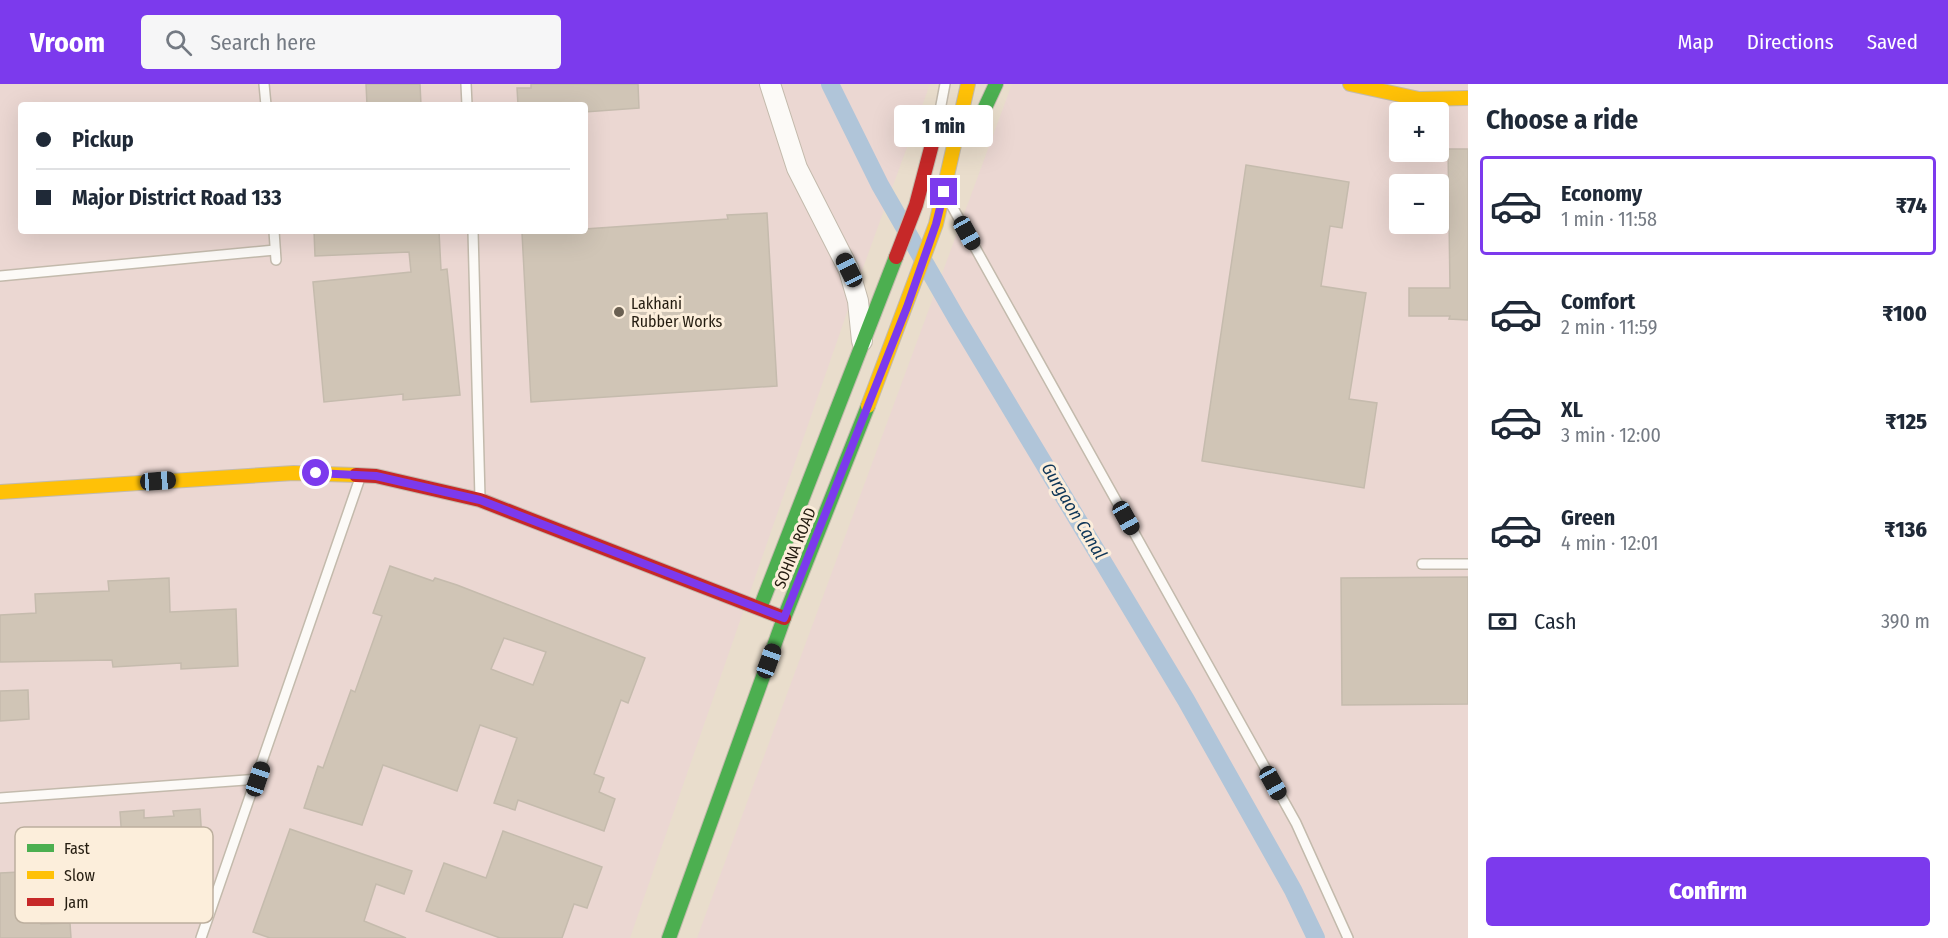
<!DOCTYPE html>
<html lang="en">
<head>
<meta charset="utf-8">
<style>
	body { margin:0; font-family:"Fira Sans Condensed",sans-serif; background:#f6f6f7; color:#1f2937; height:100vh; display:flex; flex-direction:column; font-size:22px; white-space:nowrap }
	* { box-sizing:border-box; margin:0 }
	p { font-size:20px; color:#747a83 }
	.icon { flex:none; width:33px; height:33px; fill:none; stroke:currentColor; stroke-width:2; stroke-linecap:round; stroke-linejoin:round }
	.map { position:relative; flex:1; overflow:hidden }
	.sheet { display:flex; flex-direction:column; background:#fff; width:480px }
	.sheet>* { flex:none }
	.top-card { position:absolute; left:18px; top:18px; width:570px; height:132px; border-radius:6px; box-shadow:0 6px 24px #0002; display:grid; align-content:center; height:132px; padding:0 18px; background:#fff }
	.tools { position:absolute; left:1389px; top:18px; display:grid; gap:12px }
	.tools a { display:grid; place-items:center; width:60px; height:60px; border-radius:6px; background:#fff; box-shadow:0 6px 24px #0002; font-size:30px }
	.end { position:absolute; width:27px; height:27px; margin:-14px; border:8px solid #7c3aed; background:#fff; box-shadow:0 0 0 3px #fff }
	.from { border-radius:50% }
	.bubble { position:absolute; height:42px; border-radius:6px; background:#fff; box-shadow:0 6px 24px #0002; font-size:20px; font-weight:800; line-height:42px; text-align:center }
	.car { position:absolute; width:18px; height:36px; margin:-18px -9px; border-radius:8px; box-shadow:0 0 4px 2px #0007; background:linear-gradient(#222 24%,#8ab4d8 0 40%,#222 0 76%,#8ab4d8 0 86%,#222 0) }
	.top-card b { display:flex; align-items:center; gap:21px; height:57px; font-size:22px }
	.top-card b+b { border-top:2px solid #e0e1e3 }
	.top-card i { width:15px; height:15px; background:#1f2937 }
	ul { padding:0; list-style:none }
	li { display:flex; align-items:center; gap:18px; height:99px; margin:0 12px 9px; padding:0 6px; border:3px solid transparent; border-radius:6px }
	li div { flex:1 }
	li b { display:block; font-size:22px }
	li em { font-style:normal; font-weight:800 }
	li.selected { border-color:#7c3aed }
	li>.icon { width:54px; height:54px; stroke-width:1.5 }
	h2 { padding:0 18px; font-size:27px; line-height:72px }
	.pay { display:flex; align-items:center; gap:15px; height:66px; padding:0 18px; font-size:22px }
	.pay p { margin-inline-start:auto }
	.primary-button { display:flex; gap:12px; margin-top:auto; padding:12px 18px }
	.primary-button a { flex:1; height:69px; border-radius:6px; background:#7c3aed; color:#fff; font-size:24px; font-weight:800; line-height:69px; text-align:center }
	header { display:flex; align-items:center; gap:36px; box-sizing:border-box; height:84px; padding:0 30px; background:#7c3aed; color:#fff }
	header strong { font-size:28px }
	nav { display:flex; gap:33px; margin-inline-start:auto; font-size:21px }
	.search { width:420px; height:54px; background:#f6f6f7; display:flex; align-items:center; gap:15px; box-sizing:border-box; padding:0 21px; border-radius:6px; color:#747a83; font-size:22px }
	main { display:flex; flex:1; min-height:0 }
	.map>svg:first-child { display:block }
	.industrial { fill:#ebd7d2; fill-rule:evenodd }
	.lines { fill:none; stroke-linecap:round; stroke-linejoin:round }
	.canal { stroke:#b0c5d9; stroke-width:18 }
	.building { fill:#d0c5b6; stroke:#c5bbad; stroke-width:1.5; fill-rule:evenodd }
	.lane-casing { stroke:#c3baac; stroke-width:12 }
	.street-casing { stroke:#c3baac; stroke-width:22 }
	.fast-casing { stroke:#c3baac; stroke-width:16 }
	.slow-casing { stroke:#c3baac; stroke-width:16 }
	.jam-casing { stroke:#c3baac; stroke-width:16 }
	.lane { stroke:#fcfaf7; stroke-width:9 }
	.street { stroke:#fcfaf7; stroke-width:20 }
	.fast { stroke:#4caf50; stroke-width:14 }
	.slow { stroke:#ffc107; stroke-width:14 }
	.jam { stroke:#c62828; stroke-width:14 }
	.route { stroke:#7c3aed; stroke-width:8 }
	.poi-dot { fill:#6a6052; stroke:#fceedb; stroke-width:2 }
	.labels { text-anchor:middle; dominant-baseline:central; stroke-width:6; stroke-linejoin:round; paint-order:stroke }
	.poi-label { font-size:16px; fill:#251d11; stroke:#fceedb; text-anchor:start }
	.street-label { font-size:16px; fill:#251d11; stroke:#fceedb }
	.water-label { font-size:18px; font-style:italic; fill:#0e3658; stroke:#fceedb }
	.key { fill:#fceedb; stroke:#bcaf9e; stroke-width:1.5 }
	.key-label { font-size:16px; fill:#251d11 }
</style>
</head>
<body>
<header>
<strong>Vroom</strong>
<div class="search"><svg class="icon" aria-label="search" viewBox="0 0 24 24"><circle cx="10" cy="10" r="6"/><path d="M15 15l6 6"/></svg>Search here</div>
<nav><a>Map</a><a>Directions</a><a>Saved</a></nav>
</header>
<main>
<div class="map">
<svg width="1468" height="854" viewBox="0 0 1468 854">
	<rect width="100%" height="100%" fill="#e9ddcc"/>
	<g class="industrial">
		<path d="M0,0H930L852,214L630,854H0ZM21,21H585V147H21Z"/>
		<path d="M1012,0H1468V854H697ZM1400,28H1438V68H1400ZM1400,100H1438V140H1400Z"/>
	</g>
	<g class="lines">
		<path class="canal" d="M830,0L880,101L957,235L1186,616L1293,806L1316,854"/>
	</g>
	<g class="building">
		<path d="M366,0H420L421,21H367Z"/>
		<path d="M531,0H638L639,24L585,28V21H518L517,4H531Z"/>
		<path d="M1448,65H1468V236L1449,235L1450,232H1409V204H1450Z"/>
		<path d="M1246,81L1349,98L1342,144L1330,142L1321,202L1366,209L1349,315L1377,319L1364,404L1202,377Z"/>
		<path d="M767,129L777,302L531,318L522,149L585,147V145L728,135L727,131Z"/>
		<path d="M314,147H439L441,186L447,185L460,311L403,316V310L324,318L313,198L411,188L409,168L315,172Z"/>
		<path d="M390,482L433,497L435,494L457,501L645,574L628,619L621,616L594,690L604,694L599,708L615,715L604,747L518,716L515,726L494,719L517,654L480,641L457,707L383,681L362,741L304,724L318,682L323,684L351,606L355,608L382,532L373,529ZM504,554L546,568L533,601L491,585Z"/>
		<path d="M1468,493V620L1342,621L1341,494Z"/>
		<path d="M169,494L170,528L236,525L238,582L181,585V579L113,583L112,576L0,578V531L36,529L35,510L109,507L108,497Z"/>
		<path d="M28,606L29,635L0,637V607Z"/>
		<path d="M200,725L206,820L152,822V825L128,827L125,787L63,789L62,759L122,756L120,728L144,726V734L174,732L173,727Z"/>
		<path d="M290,745L412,787L404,810L376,800L364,837L406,854H270L253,848Z"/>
		<path d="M503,747L602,783L587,824L574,820L562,854H500L426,827L444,779L486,794Z"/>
		<path d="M39,787L41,840L70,839L71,854H0V789Z"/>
	</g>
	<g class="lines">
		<g class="lane-casing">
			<g id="lane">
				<path d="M264,0L266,21"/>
				<path d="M466,0L467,21"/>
				<path d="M937,42L945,0"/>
				<path d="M948,115L1296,739L1348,854"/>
				<path d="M274,147L276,176"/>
				<path d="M473,147L480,414"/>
				<path d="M0,192L275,166"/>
				<path d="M1422,480H1468"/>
				<path d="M0,714L258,695"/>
				<path d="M201,854L360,394"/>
			</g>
		</g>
		<g class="street-casing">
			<path id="street" d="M770,0L797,84L849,186L858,217L862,257"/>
		</g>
		<g class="fast-casing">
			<g id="fast">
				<path d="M957,51L983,28L996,0"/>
				<path d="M760,524L896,173"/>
				<path d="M669,854L784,534L868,322"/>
			</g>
		</g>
		<g class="slow-casing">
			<g id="slow">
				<path d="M1350,0L1419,15L1468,14"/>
				<path d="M868,322L936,140L968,0"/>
				<path d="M0,408L294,389L356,391"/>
			</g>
		</g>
		<g class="jam-casing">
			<g id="jam">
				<path d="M896,173L916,121L936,45L957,51"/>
				<path d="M356,391L376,392L480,416L784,534"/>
			</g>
		</g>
		<use href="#lane" class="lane"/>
		<use href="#street" class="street"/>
		<use href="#fast" class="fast"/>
		<use href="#slow" class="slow"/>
		<use href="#jam" class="jam"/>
	</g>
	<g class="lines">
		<path class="route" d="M316,389L376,392L480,416L784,534L907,223L936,140L944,108"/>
	</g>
	<circle class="poi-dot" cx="619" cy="228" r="6"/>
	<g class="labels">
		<g class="poi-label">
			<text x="631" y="219">Lakhani<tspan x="631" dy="18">Rubber Works</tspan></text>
		</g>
		<g class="street-label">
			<text transform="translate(795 464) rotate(-68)">SOHNA ROAD</text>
		</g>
		<g class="water-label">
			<text transform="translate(1074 427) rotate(59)">Gurgaon Canal</text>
		</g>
	</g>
	<rect x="15" y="743" width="198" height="96" rx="9" class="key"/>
	<rect x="27" y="760" width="27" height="8" fill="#4caf50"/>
	<rect x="27" y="787" width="27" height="8" fill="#ffc107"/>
	<rect x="27" y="814" width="27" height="8" fill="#c62828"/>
	<g class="key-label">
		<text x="64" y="770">Fast</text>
		<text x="64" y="797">Slow</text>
		<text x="64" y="824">Jam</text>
	</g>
</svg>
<div class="tools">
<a>+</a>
<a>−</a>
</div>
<i class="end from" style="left:316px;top:389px"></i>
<i class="end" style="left:944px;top:108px"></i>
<div class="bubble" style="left:894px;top:21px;width:99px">1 min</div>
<i class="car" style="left:967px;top:149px;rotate:151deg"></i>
<i class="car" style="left:849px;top:186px;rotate:334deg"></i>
<i class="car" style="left:158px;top:397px;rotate:86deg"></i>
<i class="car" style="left:1126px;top:434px;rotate:151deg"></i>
<i class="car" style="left:769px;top:577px;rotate:20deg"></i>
<i class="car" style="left:258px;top:695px;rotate:19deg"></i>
<i class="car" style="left:1273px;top:699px;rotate:151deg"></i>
<div class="top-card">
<b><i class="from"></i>Pickup</b>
<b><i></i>Major District Road 133</b>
</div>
</div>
<section class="sheet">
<h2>Choose a ride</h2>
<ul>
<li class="selected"><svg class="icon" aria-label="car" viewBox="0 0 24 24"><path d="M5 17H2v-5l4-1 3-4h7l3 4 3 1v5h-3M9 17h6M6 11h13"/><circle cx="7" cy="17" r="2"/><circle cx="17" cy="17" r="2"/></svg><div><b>Economy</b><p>1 min · 11:58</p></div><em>₹74</em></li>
<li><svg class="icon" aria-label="car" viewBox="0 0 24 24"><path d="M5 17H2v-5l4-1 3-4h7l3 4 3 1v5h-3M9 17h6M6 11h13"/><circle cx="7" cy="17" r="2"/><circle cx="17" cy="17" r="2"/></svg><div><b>Comfort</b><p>2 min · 11:59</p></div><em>₹100</em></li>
<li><svg class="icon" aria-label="car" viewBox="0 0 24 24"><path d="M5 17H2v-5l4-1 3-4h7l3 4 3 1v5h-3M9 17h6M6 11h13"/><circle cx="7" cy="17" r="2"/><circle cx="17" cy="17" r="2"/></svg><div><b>XL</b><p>3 min · 12:00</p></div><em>₹125</em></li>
<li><svg class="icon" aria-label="car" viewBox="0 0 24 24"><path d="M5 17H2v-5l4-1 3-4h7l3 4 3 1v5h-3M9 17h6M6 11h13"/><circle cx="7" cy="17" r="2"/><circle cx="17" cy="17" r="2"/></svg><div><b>Green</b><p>4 min · 12:01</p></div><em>₹136</em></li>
</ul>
<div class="pay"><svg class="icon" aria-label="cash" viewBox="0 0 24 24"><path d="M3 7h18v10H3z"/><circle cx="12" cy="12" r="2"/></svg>Cash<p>390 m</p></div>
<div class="primary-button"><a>Confirm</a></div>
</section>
</main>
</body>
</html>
